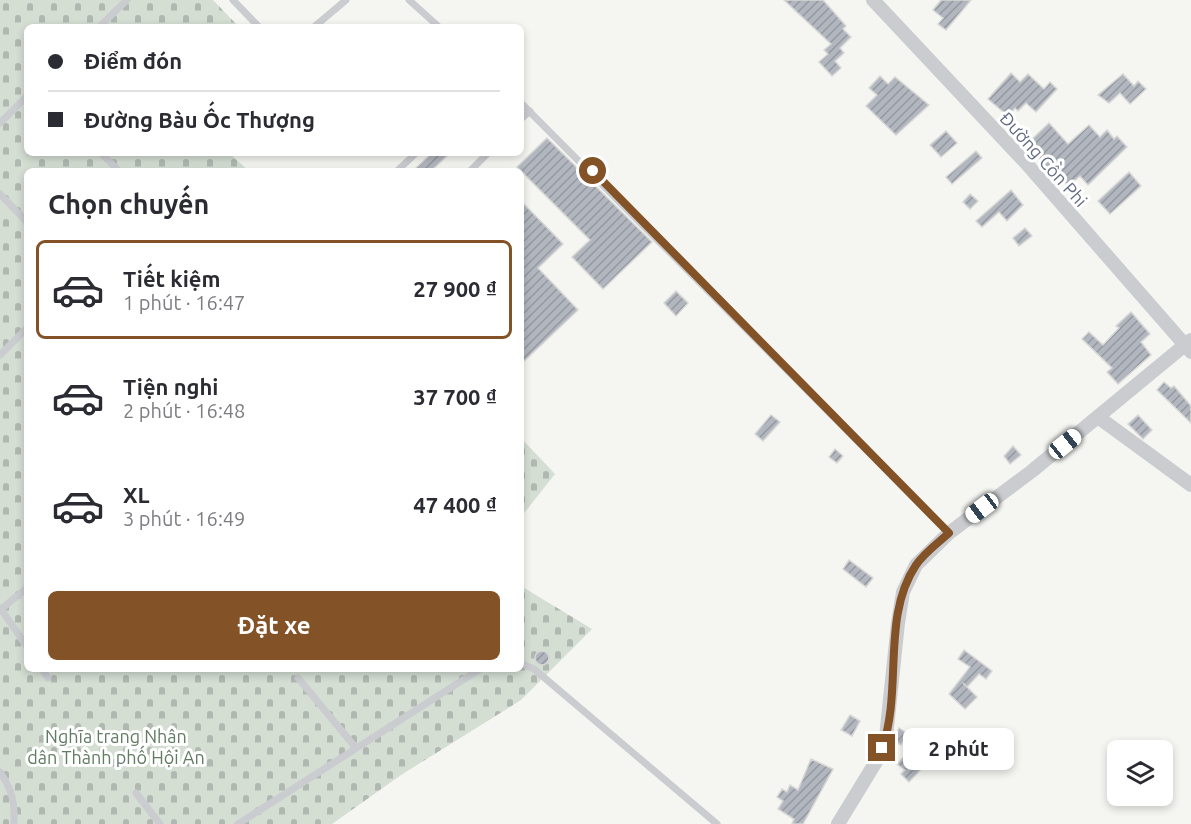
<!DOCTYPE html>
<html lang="vi">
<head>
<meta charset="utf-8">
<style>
	body { margin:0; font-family:Ubuntu,sans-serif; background:#f7f7f7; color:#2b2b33; height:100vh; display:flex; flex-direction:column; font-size:22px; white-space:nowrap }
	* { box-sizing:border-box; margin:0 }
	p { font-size:20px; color:#7c7c81 }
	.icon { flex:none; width:33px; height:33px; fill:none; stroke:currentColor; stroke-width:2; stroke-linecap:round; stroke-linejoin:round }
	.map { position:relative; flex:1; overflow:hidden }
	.details { position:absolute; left:24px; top:168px; width:500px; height:504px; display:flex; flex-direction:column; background:#fff; border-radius:9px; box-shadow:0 3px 9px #0003 }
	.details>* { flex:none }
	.top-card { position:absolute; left:24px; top:24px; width:500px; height:132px; border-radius:9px; box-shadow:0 3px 9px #0003; display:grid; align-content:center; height:132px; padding:0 24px; background:#fff }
	.controls { position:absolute; left:1107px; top:740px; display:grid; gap:12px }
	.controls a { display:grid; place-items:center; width:66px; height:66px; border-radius:9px; background:#fff; box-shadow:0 3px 9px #0003; font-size:30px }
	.end { position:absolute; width:27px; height:27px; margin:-14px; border:8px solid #835227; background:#fff; box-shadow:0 0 0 3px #fff }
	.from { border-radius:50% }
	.bubble { position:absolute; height:42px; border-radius:9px; background:#fff; box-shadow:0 3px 9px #0003; font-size:20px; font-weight:700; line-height:42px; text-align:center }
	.car { position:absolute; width:18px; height:36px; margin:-18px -9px; border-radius:8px; box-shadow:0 0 4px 2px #0007; background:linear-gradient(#fff 24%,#345 0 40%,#fff 0 76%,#345 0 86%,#fff 0) }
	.top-card b { display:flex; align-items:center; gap:21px; height:57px; font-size:22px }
	.top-card b+b { border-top:2px solid #e1e1e2 }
	.top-card i { width:15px; height:15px; background:#2b2b33 }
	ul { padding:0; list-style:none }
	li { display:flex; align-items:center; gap:18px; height:99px; margin:0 12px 9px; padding:0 12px; border:3px solid transparent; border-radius:9px }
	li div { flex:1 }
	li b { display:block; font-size:22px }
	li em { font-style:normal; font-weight:700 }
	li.on { border-color:#835227 }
	li>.icon { width:54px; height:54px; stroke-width:1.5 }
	h2 { padding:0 24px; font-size:27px; line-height:72px }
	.button { display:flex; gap:12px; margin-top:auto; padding:12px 24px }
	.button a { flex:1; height:69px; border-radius:9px; background:#835227; color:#fff; font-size:24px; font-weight:700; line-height:69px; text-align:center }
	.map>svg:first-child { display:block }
	.cemetery { fill:url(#cemetery-stones) }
	.building { fill:url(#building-hatch); stroke:#d7d7d5; stroke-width:1.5 }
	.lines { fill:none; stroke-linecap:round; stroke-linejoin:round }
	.lane { stroke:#caccd0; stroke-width:7 }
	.street { stroke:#caccd0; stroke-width:14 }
	.route { stroke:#835227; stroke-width:8 }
	.labels { text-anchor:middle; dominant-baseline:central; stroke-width:6; stroke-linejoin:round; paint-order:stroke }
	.street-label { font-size:18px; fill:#636d85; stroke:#fff }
	.park-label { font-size:18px; fill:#627c64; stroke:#fff }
</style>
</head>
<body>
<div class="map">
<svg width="1191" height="824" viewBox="0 0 1191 824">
	<defs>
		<pattern id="cemetery-stones" width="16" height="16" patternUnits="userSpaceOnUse" patternTransform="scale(1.5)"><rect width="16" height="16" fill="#d4ded3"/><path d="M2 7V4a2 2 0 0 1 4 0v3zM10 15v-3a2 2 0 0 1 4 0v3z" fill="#b0b8b1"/></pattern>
		<pattern id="building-hatch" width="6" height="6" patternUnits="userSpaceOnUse" patternTransform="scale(1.5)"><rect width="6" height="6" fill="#b2b6be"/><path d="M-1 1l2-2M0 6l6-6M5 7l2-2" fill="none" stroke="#9498a0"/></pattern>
	</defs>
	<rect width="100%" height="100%" fill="#f5f6f2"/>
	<g class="cemetery">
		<path d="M0,0H213L239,27H27V153H229L249,171H27V669H520L521,586L592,629L521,700L401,775L332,824H0Z"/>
		<path d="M521,438L555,474L521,517Z"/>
	</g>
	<g class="building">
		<path d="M784,0H823L846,26L843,29L851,37L840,48L844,53L835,61L841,68L832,76L819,62L828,54L824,50L831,44Z"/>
		<path d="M941,0H971L946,30L938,24L943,18L933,10Z"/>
		<path d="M1011,73L1020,82L1028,74L1044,89L1050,82L1057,89L1036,112L1026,103L1018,111L1015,108L1008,116L988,99Z"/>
		<path d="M1123,74L1134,86L1138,81L1146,89L1130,104L1120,93L1109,103L1098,95Z"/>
		<path d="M880,76L888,84L895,77L929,105L896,135L866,106L877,95L869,88Z"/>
		<path d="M1049,123L1068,144L1089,125L1100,137L1107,130L1114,139L1117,136L1127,147L1088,185L1080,176L1068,186L1054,171L1052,173L1045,166L1028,143Z"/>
		<path d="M946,131L957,143L941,157L930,145Z"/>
		<path d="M547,138L652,242L603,289L572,257L590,240L517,167Z"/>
		<path d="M976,151L982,158L952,184L946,177Z"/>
		<path d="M432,153H450L431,171H413Z"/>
		<path d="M1129,172L1141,186L1110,214L1098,201Z"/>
		<path d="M1011,190L1023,205L1007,221L999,212L982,227L976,221Z"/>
		<path d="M970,194L978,201L970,209L963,202Z"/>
		<path d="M520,200L563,244L538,268L578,310L520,365Z"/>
		<path d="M1025,228L1032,236L1019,246L1013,238Z"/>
		<path d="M676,291L688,303L676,316L664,303Z"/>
		<path d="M1131,312L1150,334L1141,342L1151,355L1118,384L1107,372L1112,368L1082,339L1089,332L1103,345L1119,328L1116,326Z"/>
		<path d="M1164,382L1171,388L1174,386L1191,406V423L1157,390Z"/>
		<path d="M771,415L780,422L763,441L755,434Z"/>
		<path d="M1138,415L1152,430L1143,439L1128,424Z"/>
		<path d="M1013,446L1021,455L1010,464L1004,456Z"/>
		<path d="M835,449L843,456L837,463L829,457Z"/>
		<path d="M849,560L873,578L866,587L843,569Z"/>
		<path d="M964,650L992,671L986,679L979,674L967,687L963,683L977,697L965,709L949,694L970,667L958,659Z"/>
		<circle cx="542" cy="658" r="7"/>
		<path d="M850,715L860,721L852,736L841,730Z"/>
		<path d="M899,728L908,734L901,745L894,741Z"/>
		<path d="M926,741L944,755L932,769L926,764L909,782L901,774L905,770L897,764L907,753L912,758Z"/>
		<path d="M811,759L833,769L803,824H792L794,819L778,809L783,801L777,797L782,789L787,792L790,785L798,790Z"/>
	</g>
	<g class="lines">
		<g class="lane">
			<path d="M233,0L259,27"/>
			<path d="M409,0L439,27"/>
			<path d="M99,27L127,0"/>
			<path d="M314,27L346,0"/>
			<path d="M520,102L949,533"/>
			<path d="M520,120L530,111"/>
			<path d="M0,123L27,96"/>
			<path d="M101,153L119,171"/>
			<path d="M397,171L416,153"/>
			<path d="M470,171L488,153"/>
			<path d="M0,194L27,222"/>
			<path d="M0,355L27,328"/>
			<path d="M1,609L27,647"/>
			<path d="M0,610L27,588"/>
			<path d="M520,663L534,669L717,824"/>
			<path d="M42,669L48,678"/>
			<path d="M298,678L356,748"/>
			<path d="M0,772C12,790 15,802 14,824"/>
			<path d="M136,793L160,824"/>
			<path d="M238,824L480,669"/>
		</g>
		<g class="street">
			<path d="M873,0L1026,163L1191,352"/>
			<path d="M1098,417L1191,485"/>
			<path d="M838,824L877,760L886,737L898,623L903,592L916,565L949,533L1032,471L1191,340"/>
		</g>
	</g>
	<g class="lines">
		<path class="route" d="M593,171L949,533C938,543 924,553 916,565C881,617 903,691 882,748"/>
	</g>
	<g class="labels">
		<g class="street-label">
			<text transform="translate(1044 159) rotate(48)">Đường Cồn Phi</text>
		</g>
		<g class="park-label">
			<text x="116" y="736">Nghĩa trang Nhân<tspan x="116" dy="21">dân Thành phố Hội An</tspan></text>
		</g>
	</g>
</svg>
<div class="controls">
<a><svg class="icon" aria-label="layers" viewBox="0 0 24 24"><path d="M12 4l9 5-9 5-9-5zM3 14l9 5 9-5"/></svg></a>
</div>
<i class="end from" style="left:593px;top:171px"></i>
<i class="end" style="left:882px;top:748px"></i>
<div class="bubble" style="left:903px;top:728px;width:111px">2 phút</div>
<i class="car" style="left:1065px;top:444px;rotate:51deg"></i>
<i class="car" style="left:982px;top:508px;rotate:233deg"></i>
<div class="top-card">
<b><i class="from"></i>Điểm đón</b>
<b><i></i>Đường Bàu Ốc Thượng</b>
</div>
<section class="details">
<h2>Chọn chuyến</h2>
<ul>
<li class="on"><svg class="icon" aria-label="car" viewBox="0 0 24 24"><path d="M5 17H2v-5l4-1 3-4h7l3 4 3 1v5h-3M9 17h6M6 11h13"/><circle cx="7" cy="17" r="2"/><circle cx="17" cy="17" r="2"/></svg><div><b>Tiết kiệm</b><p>1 phút · 16:47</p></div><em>27 900 ₫</em></li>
<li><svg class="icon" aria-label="car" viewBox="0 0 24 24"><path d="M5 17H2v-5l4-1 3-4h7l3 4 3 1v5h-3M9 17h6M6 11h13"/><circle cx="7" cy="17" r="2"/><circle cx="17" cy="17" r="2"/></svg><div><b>Tiện nghi</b><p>2 phút · 16:48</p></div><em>37 700 ₫</em></li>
<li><svg class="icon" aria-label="car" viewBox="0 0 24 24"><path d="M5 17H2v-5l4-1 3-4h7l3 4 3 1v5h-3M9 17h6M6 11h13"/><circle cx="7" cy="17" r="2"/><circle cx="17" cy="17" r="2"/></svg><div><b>XL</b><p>3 phút · 16:49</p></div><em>47 400 ₫</em></li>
</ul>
<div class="button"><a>Đặt xe</a></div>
</section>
</div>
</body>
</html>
